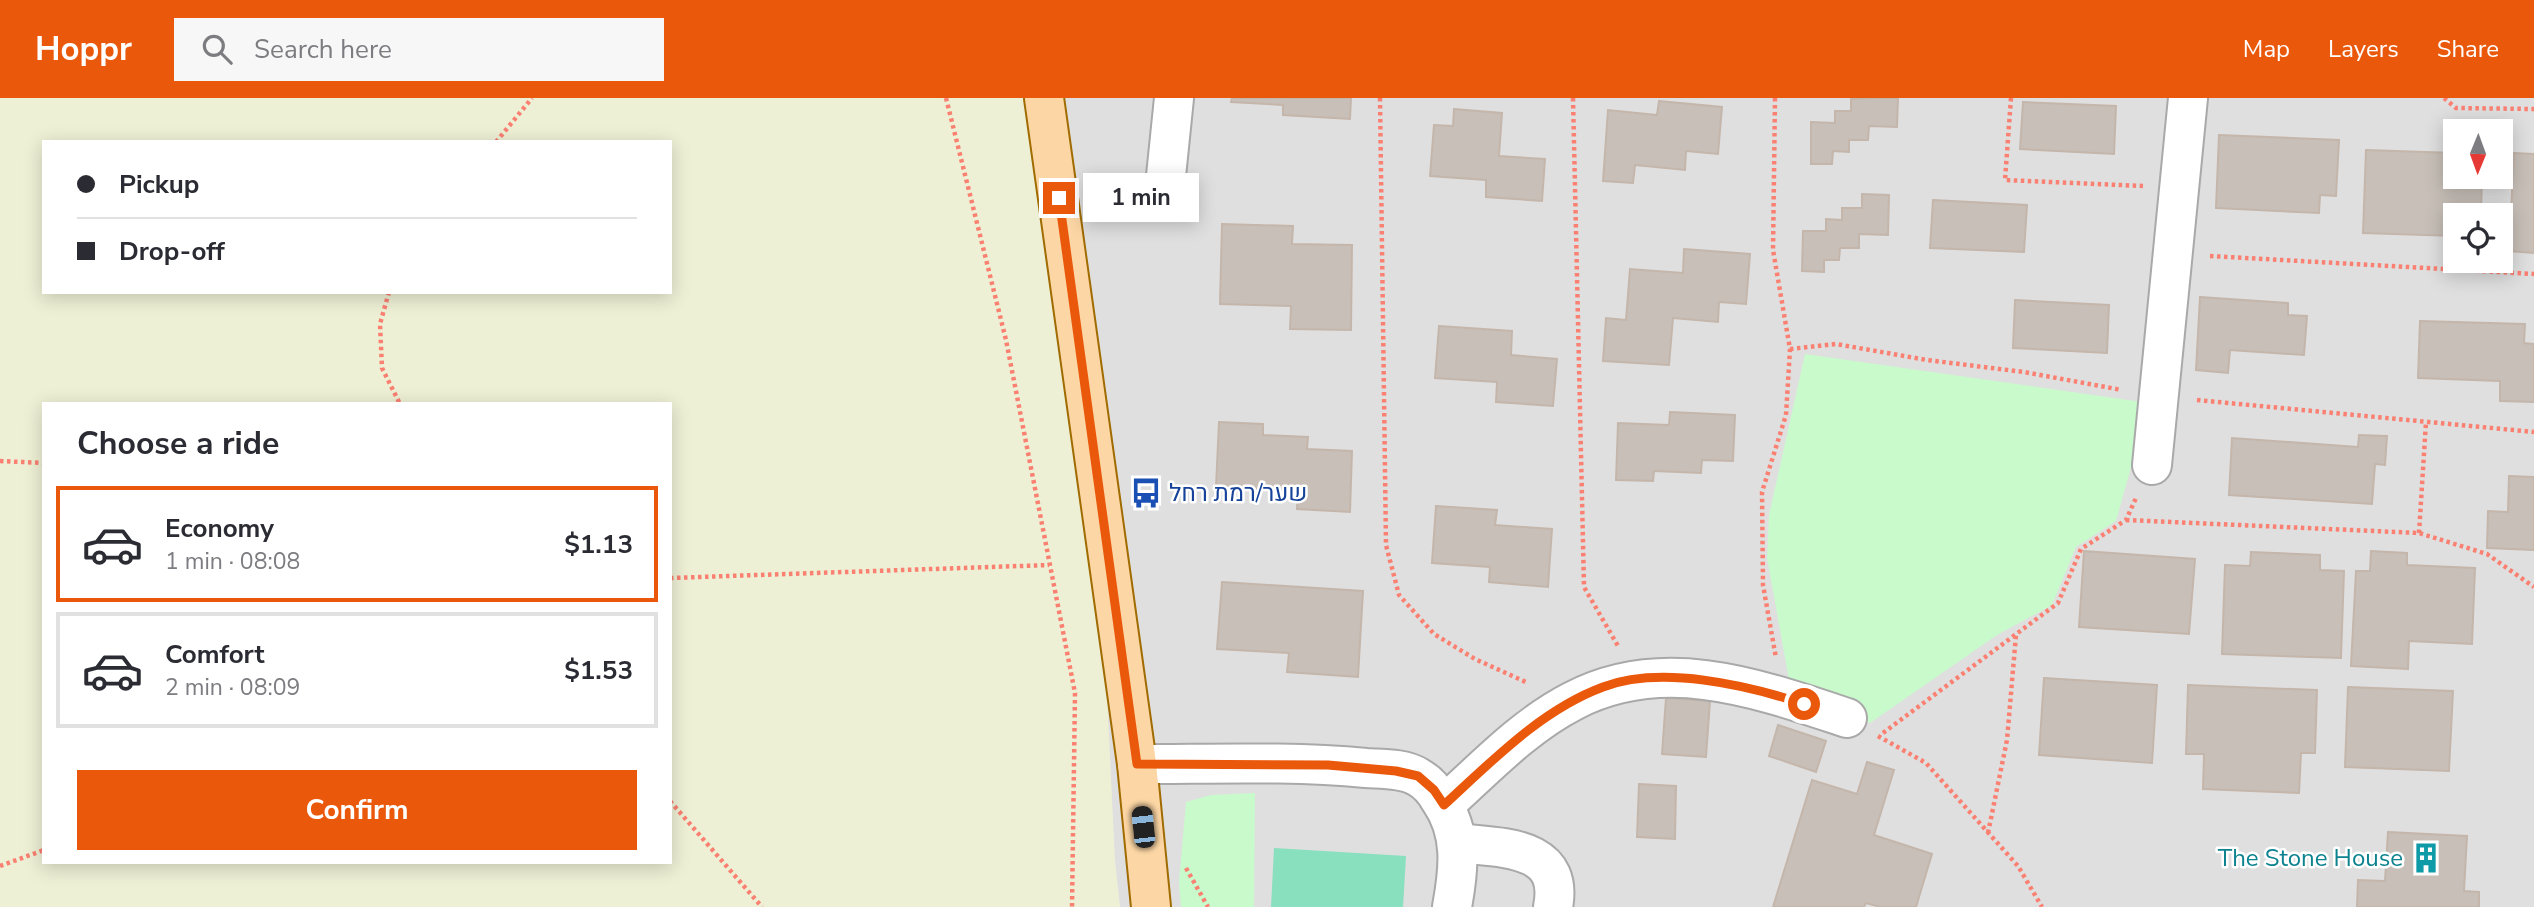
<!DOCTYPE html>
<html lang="en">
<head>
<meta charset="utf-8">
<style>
	body { margin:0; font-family:"Nunito Sans",Heebo,sans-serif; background:#f7f7f7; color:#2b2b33; height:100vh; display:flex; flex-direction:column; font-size:26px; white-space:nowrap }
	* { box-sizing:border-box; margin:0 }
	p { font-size:23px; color:#7c7c81 }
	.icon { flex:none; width:38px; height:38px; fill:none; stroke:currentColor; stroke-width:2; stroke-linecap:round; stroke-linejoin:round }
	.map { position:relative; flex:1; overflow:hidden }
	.drawer { position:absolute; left:42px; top:304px; width:630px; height:462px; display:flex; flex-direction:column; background:#fff; border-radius:0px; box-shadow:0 4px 18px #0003 }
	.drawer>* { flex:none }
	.top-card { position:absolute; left:42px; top:42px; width:630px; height:154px; border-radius:0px; box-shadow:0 4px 18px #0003; display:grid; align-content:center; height:154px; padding:0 35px; background:#fff }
	.needle { width:46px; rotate:181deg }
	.tools { position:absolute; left:2443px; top:21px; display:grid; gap:14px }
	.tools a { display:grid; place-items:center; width:70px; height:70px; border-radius:0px; background:#fff; box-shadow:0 4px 18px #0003; font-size:35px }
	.end { position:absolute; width:32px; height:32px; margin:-16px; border:9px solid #ea580c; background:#fff; box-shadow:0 0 0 4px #fff }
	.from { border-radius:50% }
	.bubble { position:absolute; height:49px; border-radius:0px; background:#fff; box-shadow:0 4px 18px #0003; font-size:23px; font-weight:700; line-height:49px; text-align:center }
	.car { position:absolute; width:21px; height:42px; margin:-21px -10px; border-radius:9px; box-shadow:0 0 5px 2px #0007; background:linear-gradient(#222 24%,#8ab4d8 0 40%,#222 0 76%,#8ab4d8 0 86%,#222 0) }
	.top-card b { display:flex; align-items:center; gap:24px; height:66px; font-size:26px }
	.top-card b+b { border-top:2px solid #e1e1e2 }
	.top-card i { width:18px; height:18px; background:#2b2b33 }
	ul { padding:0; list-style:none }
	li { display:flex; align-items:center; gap:21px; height:116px; margin:0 14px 10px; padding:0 21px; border:4px solid #e1e1e2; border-radius:0px }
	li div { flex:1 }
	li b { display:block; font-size:26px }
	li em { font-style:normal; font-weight:700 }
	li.selected { border-color:#ea580c }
	li>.icon { width:63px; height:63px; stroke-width:1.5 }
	h2 { padding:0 35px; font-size:32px; line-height:84px }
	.cta { display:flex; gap:14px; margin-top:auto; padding:14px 35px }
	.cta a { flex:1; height:80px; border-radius:0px; background:#ea580c; color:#fff; font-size:28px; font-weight:700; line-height:80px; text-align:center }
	header { display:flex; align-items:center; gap:42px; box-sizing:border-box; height:98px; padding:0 35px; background:#ea580c; color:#fff }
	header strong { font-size:33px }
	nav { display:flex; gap:38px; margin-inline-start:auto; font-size:24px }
	.search { width:490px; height:63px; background:#f7f7f7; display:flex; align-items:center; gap:18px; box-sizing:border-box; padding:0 24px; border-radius:0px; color:#7c7c81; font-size:26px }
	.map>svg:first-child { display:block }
	.residential { fill:#e0dfdf; fill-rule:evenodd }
	.farmland { fill:#eef0d5; fill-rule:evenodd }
	.park { fill:#c8facc }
	.pitch { fill:#88e0be }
	.building { fill:#c7bfb8; stroke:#c4b6ab; stroke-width:2 }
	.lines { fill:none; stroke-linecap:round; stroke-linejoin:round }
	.minor-casing { stroke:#a9a9a9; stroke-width:42 }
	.major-casing { stroke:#a06b00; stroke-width:42 }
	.path { stroke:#fa8072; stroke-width:4.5; stroke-dasharray:3.5 3.5; stroke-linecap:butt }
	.minor { stroke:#fff; stroke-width:38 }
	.major { stroke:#fcd6a4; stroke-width:38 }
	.route { stroke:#ea580c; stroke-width:9 }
	.labels { text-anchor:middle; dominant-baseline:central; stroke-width:5; stroke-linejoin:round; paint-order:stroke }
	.transit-label { font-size:24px; fill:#164399; stroke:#fff; text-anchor:start }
	.culture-label { font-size:24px; fill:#0d838f; stroke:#fff; text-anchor:end }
</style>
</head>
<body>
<header>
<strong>Hoppr</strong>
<div class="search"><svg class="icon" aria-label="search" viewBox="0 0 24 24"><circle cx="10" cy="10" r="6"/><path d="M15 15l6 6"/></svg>Search here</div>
<nav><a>Map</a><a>Layers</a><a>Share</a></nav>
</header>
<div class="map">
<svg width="2534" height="809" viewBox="0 0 2534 809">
	<rect width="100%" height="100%" fill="#f2efe9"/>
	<path class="residential" d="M0,0H2534V809H0ZM2455,33H2501V79H2455ZM44,44H670V194H44ZM2455,117H2501V163H2455ZM44,306H670V765H44Z"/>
	<path class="farmland" d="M0,0H1023L1098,410L1115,763L1120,809H0ZM44,44H670V194H44ZM44,306H670V765H44Z"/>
	<g class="park">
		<path d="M1805,256L2149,305L2116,423L2076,449L2052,507L1997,537L1870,625L1791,593L1767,460L1769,417Z"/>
		<path d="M1255,695L1254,809H1181L1179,784L1186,704L1211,697Z"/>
	</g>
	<path class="pitch" d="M1274,750L1406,758L1403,809H1271Z"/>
	<g class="building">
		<path d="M1232,0H1351L1350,21L1283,17V7L1231,4Z"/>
		<path d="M1871,0H1898L1897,29L1869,28L1868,42H1849V54L1833,53L1832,66H1811V24L1835,25V13H1851V1Z"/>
		<path d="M1659,3L1722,9L1718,56L1686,53L1685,72L1635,67L1633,85L1603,83L1608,12L1657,17Z"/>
		<path d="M2023,4L2116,8L2114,56L2020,51Z"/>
		<path d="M1454,11L1502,15L1499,58L1545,61L1542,103L1486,99V82L1430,78L1434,27L1453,28Z"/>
		<path d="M2219,37L2339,42L2336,98L2320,97L2319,115L2216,110Z"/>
		<path d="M2366,52L2455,55V79H2482L2481,117H2455V138L2363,135Z"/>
		<path d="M2514,55L2534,56V155L2509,153Z"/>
		<path d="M1862,96L1889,97L1888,137L1859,136V150H1840L1839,162H1824V174L1802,173L1803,133H1826V121L1842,122V110H1862Z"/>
		<path d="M1933,102L2027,107L2024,154L1930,150Z"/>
		<path d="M1222,126L1293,128L1292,146L1352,147L1351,232L1290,231L1291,208L1220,206Z"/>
		<path d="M1684,151L1750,156L1746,206L1719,204L1718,224L1673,220L1669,267L1603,263L1606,220L1626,222L1630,171L1683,175Z"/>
		<path d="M2200,199L2288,205V217L2307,218L2304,257L2230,252L2228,275L2196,272Z"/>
		<path d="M2015,202L2109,207L2107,255L2013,250Z"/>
		<path d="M2420,223L2525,226L2524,245L2534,246V304L2500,303V283L2418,280Z"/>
		<path d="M1439,228L1512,233L1511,257L1557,261L1553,308L1496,304L1497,284L1435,280Z"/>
		<path d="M1670,314L1735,317L1733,363L1702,362L1701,375L1654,373L1653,383L1616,382L1618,325L1669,327Z"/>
		<path d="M1219,324L1263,326V337L1308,339L1307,351L1352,353L1350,414L1297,411L1298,393L1216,389Z"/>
		<path d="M2359,337L2387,338L2385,367L2375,366L2372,406L2229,397L2232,340L2358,349Z"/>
		<path d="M2509,378L2534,379V452L2487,450L2488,413L2508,414Z"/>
		<path d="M1436,408L1497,412L1495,427L1552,431L1548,489L1489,484L1490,469L1432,465Z"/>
		<path d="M2084,453L2195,461L2189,536L2079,529Z"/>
		<path d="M2371,453L2407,455V467L2475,470L2472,546L2409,543L2408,571L2351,568L2356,473H2370Z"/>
		<path d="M2251,454L2320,457V472L2344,473L2341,560L2222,556L2225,467L2250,468Z"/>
		<path d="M1222,484L1363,493L1358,579L1287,574L1289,555L1217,551Z"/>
		<path d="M2044,580L2157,587L2152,665L2039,657Z"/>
		<path d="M2188,587L2317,592L2315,655H2301L2299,695L2203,691L2204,656H2186Z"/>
		<path d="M2348,589L2453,593L2449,673L2345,669Z"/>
		<path d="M1666,600L1710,603L1706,659L1662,656Z"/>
		<path d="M1778,627L1826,643L1816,674L1769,658Z"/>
		<path d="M1867,664L1894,672L1874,737L1932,756L1916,809H1880L1866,805L1864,809H1773L1812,682L1857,696Z"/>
		<path d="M1639,686L1676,688L1675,741L1637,739Z"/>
		<path d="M2388,734L2467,738L2464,793L2479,794V809H2357L2358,782L2385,783Z"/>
	</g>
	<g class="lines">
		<g class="minor-casing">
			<g id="minor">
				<path d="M1166,78L1174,0"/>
				<path d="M2152,367L2188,0"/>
				<path d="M1137,666C1213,666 1290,663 1366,670C1382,671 1404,670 1418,679C1427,684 1435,693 1440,702C1463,735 1459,771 1452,809"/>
				<path d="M1444,707C1484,671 1524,628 1573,603C1663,556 1757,590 1847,620"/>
				<path d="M1458,745C1501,750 1565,747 1553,809"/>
			</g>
		</g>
		<g class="major-casing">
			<path id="major" d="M1044,0L1137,666L1151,809"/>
		</g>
		<g class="path">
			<path d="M946,0L1006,242L1075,595L1072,809"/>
			<path d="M1380,0L1386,447L1399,497L1434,536L1475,561L1528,585"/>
			<path d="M1573,0L1584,489L1618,548"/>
			<path d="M1775,0L1773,152L1790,251L1786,317L1762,394L1763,487L1776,560"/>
			<path d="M2011,0L2005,82L2143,88"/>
			<path d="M2444,0L2456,10L2534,11"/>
			<path d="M496,44L532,0"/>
			<path d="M2210,158L2534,176"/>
			<path d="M389,194L380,226L382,270L400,306"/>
			<path d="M1790,251L1836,246L1927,262L2024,274L2122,292"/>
			<path d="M2197,302L2534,334"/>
			<path d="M0,363L44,365"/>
			<path d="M2126,422L2419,435L2487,456L2534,489"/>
			<path d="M2419,435L2426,324"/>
			<path d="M670,480L1049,467"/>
			<path d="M1883,635L2058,505L2081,451L2126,422L2136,400"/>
			<path d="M1878,638L1926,665L2018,768L2042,809"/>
			<path d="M670,703L762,809"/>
			<path d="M1988,735L2007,642L2016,537"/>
			<path d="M0,768L44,752"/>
			<path d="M1186,770L1208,809"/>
		</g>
		<use href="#minor" class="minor"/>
		<use href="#major" class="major"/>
	</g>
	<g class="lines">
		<path class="route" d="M1059,100L1137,666L1328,667L1396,673L1418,678L1434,692L1444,707C1492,663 1541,612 1603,589C1661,567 1747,587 1804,606"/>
	</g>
	<defs>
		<g id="bus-bare" transform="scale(2.415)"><path d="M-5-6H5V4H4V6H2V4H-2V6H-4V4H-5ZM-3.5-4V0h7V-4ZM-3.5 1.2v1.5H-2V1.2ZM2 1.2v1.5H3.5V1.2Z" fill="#1a4fb4" stroke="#fff" stroke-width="2.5" paint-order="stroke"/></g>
		<g id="building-bare" transform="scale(2.415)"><path d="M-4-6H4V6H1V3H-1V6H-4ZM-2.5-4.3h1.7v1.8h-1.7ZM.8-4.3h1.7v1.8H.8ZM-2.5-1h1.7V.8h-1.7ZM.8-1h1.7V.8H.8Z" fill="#0f9aa8" stroke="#fff" stroke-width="2.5" paint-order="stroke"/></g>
	</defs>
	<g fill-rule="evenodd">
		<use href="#bus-bare" x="1146" y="395"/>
		<use href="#building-bare" x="2426" y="760"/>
	</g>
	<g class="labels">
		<g class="transit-label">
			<text x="1169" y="395">שער/רמת רחל</text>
		</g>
		<g class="culture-label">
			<text x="2403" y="760">The Stone House</text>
		</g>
	</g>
</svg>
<div class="tools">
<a><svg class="needle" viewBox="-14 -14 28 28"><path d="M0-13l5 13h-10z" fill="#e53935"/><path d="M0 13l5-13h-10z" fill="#7c7c81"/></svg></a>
<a><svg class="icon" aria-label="locate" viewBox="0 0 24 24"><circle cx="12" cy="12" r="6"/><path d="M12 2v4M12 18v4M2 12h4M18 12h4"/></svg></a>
</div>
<i class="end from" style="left:1804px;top:606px"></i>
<i class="end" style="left:1059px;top:100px"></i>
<div class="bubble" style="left:1083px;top:75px;width:116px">1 min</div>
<i class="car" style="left:1143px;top:729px;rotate:354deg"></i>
<div class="top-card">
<b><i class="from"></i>Pickup</b>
<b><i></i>Drop-off</b>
</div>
<section class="drawer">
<h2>Choose a ride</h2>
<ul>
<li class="selected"><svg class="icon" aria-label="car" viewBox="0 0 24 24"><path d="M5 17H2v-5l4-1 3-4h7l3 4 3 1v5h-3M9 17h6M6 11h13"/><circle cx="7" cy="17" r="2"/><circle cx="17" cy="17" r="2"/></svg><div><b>Economy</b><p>1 min · 08:08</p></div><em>$1.13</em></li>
<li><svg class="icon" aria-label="car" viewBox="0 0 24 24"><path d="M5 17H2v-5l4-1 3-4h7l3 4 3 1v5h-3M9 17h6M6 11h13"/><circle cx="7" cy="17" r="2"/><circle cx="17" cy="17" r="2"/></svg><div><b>Comfort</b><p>2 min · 08:09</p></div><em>$1.53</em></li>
</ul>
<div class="cta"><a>Confirm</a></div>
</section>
</div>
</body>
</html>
